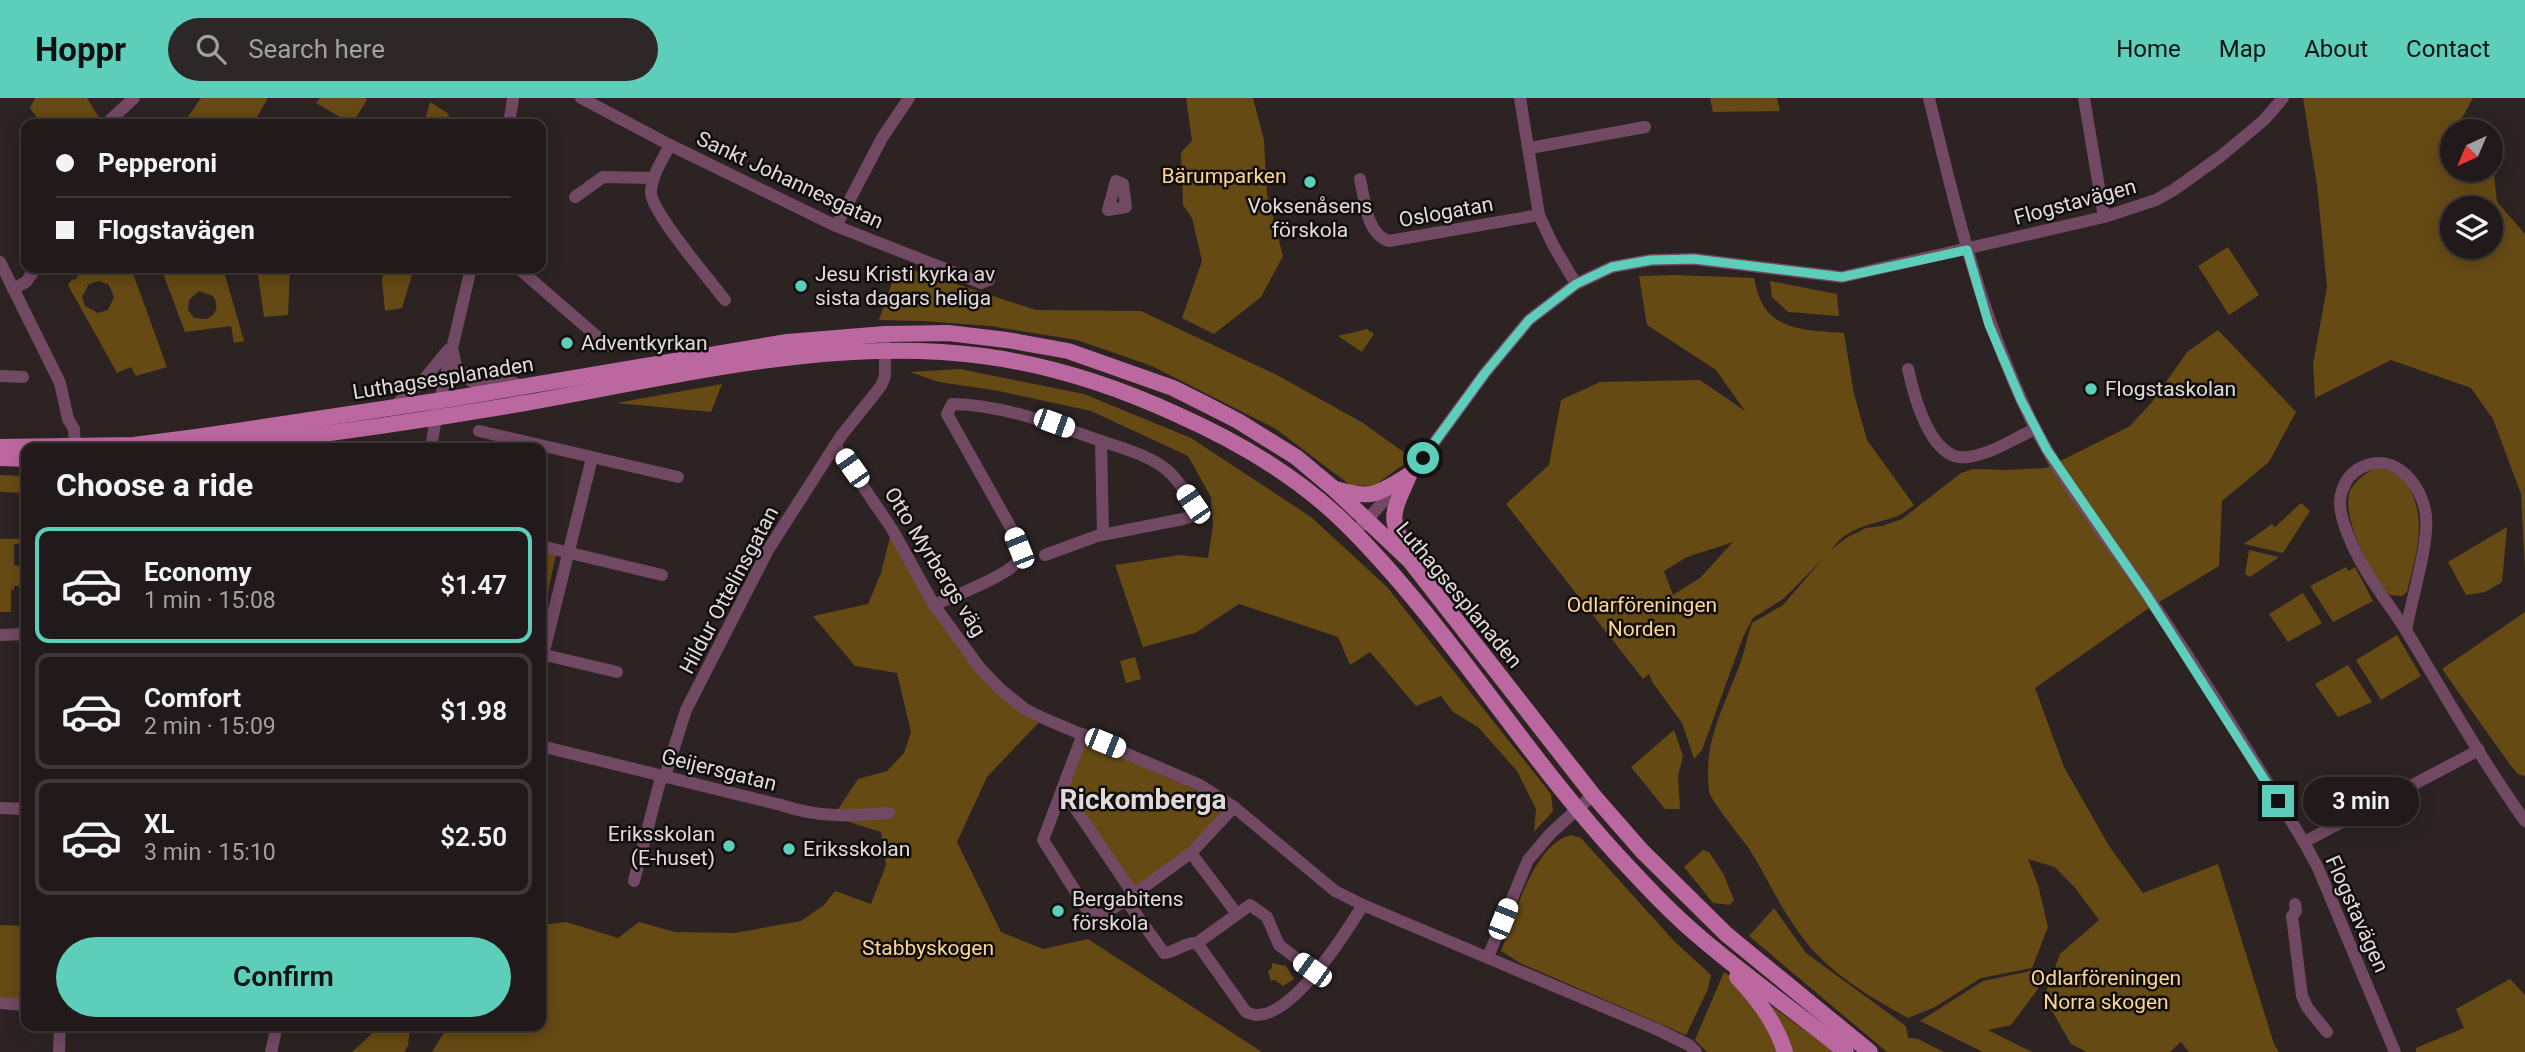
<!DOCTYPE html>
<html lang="en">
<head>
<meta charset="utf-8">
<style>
	body { margin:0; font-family:Roboto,sans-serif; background:#2e2727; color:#f1f3f6; height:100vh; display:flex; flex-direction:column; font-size:26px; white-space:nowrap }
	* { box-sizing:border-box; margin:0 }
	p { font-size:23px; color:#a2a1a2 }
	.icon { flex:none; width:38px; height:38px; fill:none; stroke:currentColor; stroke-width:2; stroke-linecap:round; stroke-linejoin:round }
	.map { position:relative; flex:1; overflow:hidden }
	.drawer { position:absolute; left:21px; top:345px; width:525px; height:588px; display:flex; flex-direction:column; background:#221a1a; border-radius:14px; box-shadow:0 4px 18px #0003,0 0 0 2px #3f3839 }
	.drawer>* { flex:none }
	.banner { position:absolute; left:21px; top:21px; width:525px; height:154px; border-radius:14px; box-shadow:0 4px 18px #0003,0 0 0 2px #3f3839; display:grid; align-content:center; height:154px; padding:0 35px; background:#221a1a }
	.needle { width:46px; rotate:224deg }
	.buttons { position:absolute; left:2440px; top:21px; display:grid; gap:14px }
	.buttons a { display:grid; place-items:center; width:63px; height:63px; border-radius:50%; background:#221a1a; box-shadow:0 4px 18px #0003,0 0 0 2px #3f3839; font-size:35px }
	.end { position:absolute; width:32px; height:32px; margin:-16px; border:9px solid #5dceb9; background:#111; box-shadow:0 0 0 4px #111 }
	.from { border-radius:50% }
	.bubble { position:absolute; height:49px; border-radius:24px; background:#221a1a; box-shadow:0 4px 18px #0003,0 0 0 2px #3f3839; font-size:23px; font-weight:600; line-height:49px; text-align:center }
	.car { position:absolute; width:21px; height:42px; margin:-21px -10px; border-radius:9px; box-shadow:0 0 5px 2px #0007; background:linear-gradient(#fff 24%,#345 0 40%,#fff 0 76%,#345 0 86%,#fff 0) }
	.banner b { display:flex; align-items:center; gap:24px; height:66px; font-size:26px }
	.banner b+b { border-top:2px solid #3f3839 }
	.banner i { width:18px; height:18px; background:#f1f3f6 }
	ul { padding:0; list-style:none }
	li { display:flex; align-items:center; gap:21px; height:116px; margin:0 14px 10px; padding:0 21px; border:4px solid #3f3839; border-radius:14px }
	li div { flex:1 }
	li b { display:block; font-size:26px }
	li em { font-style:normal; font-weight:600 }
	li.active { border-color:#5dceb9 }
	li>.icon { width:63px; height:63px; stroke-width:1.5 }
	h2 { padding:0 35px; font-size:32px; line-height:84px }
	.action { display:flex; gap:14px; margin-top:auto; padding:14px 35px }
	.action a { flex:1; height:80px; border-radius:42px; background:#5dceb9; color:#111; font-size:28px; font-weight:600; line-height:80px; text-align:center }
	header { display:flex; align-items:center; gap:42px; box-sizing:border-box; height:98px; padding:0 35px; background:#5dceb9; color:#111 }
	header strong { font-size:33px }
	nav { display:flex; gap:38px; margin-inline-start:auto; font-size:24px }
	.search { width:490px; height:63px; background:#2e2727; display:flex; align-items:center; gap:18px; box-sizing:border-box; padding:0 24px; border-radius:38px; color:#a2a1a2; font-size:26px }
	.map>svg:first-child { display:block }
	.green { fill:#654a14; fill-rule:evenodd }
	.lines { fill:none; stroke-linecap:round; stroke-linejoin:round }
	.minor { stroke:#714963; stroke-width:12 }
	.major { stroke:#bc68a0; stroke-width:16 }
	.route { stroke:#5dceb9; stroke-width:9 }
	.poi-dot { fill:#5dceb9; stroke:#120e0e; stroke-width:2.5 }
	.labels { text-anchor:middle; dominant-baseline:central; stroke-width:5; stroke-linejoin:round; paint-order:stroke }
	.park-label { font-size:21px; fill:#fdd592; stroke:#120e0e }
	.street-label { font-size:21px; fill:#e1dada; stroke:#120e0e }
	.poi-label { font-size:21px; fill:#e1dada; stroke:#120e0e; text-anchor:start }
	.district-label { font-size:28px; font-weight:bold; fill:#e1dada; stroke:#120e0e }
</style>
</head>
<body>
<header>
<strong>Hoppr</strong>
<div class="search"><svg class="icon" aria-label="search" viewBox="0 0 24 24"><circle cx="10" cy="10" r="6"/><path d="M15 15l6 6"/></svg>Search here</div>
<nav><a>Home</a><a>Map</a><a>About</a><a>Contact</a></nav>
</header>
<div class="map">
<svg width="2525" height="954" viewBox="0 0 2525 954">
	<rect width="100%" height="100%" fill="#2d2323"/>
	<g class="green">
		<path d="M35,0H87L100,21L95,26H42L30,10Z"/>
		<path d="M201,0H268L253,26H183Z"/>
		<path d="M320,0H365L367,2L352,26L316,5Z"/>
		<path d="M1186,0H1253L1264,42L1267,96L1283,158L1261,199L1214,236L1182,220L1202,163L1192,120L1183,107L1181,54L1192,43Z"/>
		<path d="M1710,0H1777L1780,13L1713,14Z"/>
		<path d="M2303,0H2473L2455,33H2452V72H2490V59L2492,60L2497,104L2525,136V472L2521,396L2493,321L2471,290L2391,262L2315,300L2313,266L2327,189L2317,87ZM2452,110H2490V149H2452Z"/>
		<path d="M430,4L449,16L447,26H424Z"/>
		<path d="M2228,149L2259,197L2229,217L2198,168Z"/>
		<path d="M83,170H131L167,269L136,278L131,269L117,275L68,187L72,181L75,182ZM99,183L109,187L114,199L108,212L98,215L85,208L82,199L89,186Z"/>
		<path d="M161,170H223L244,243L234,245L231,228L185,234ZM199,193L213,198C219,207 217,216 207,221L194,220L188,212L189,202Z"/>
		<path d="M257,170H290L288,217L264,219Z"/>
		<path d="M385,170H414L402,210L385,213L382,182Z"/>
		<path d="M897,171H910L1036,212L1141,213L1277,277L1363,325L1412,360L1374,388L1350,387L1276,331L1152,268L1077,242L990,228L923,223L879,222Z"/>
		<path d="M1675,177L1754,180C1756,188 1758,199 1763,207C1778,234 1817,233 1844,235L1854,296L1867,342L1914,407C1908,411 1902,417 1895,419C1871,427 1847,429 1832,451L1846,440L1866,430L1882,428L1902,421L1961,375L1973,371L2007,372L2046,370L2130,328L2152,304L2187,254L2218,232L2296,314L2269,364L2222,403L2219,468L2146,512L2035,590L2064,669L2109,748L2143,795L2218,766L2274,946L2279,954H2189L2181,944L2170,954H2087L2071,946L2044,899L2060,856L2099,822L2076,791L2055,769L2028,761L2038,787L2048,829L2032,870L1981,880L1935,909L1908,920C1870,899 1829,875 1803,840C1781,812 1767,779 1748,749C1740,738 1710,702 1709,693C1703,642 1724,610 1740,566C1745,553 1747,538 1752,525L1783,507L1822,462L1783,501L1753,520L1743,539L1702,652L1694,661L1682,625L1653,585L1649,576L1643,581L1506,406L1549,367L1561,302L1600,284L1700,282L1745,313L1716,272L1647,227L1639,178ZM1733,444L1700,480L1673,497L1664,473L1687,459Z"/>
		<path d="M1770,183L1837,196L1839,218L1788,214L1772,199Z"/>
		<path d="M1367,231L1374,236L1362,254L1338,238Z"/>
		<path d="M960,271L1084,296L1191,340L1311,419L1387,489L1551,696L1553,713L1534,734L1536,711L1517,673L1478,629L1453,614L1441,598L1416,608L1370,554L1350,567L1338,539L1239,506L1195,535L1143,549L1115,467L1180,457L1208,460L1213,427L1211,399L1188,358L1091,313L999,293L939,284L910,274Z"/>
		<path d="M722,286L711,314L616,305Z"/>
		<path d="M2377,370C2392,371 2404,380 2411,393C2427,427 2415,460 2407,494L2402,498L2390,497C2371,477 2343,424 2349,396C2352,385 2367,373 2377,370Z"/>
		<path d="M0,377L26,378V395L0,394Z"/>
		<path d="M2301,405L2310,413L2283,455L2244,446L2272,426L2275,429Z"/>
		<path d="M2507,429L2502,484L2485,494L2466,497L2448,464Z"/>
		<path d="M892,431L980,570L1043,620L987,679L957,744L1001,834L1043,851L1088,841L1262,954H432L448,928H541V827L566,824L618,840L639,824L675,834L735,835L801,823L824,807L835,793L871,806L886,767L881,734L833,719L858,681L887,673L904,655L911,634L897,575L855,568L813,518L868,506L881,475Z"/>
		<path d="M0,441H26V445L14,446V467L21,468V488H14V492H11V514H0Z"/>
		<path d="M2249,452L2279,459L2250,479L2245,476Z"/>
		<path d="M541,453L556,456L546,503L541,502Z"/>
		<path d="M2346,469L2348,473L2355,469L2373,503L2333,524L2310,488Z"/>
		<path d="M2303,495L2322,525L2288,544L2269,516Z"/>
		<path d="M2525,514V678L2518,676L2511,668L2442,571Z"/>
		<path d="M2397,537L2421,578L2381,602L2356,562Z"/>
		<path d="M1135,559L1141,581L1126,585L1120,563Z"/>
		<path d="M2348,567L2372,604L2338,619L2315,586Z"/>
		<path d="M1674,632L1683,658L1678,678L1680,711H1665L1631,669Z"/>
		<path d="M1080,641L1196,692L1229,713L1191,755L1134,797L1062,691Z"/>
		<path d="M1571,737L1581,740L1674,843L1711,877L1708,891L1686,937L1522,866L1501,853C1515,819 1532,747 1571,737Z"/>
		<path d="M1703,752L1709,754L1724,777L1734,802L1730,807L1713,805L1684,769Z"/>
		<path d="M1774,810L1806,855L1906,928L1908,940L1918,941L1944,954H1887L1749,838Z"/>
		<path d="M0,827L26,828V904L0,902Z"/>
		<path d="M1272,865L1286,868L1294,881L1283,888L1275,882L1271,883L1268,873L1272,870Z"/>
		<path d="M2044,870L2038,891L2011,927L1988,932L2032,954H1983L1920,923L1983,883Z"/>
		<path d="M1724,874L1835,954H1707L1695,942Z"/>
		<path d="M2510,881L2525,897V954H2416V950L2464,930L2456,911Z"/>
		<path d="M380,928H410L408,948L404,954H352Z"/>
	</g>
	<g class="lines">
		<g class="minor">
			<path d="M581,0L670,47L836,128L981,185L989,182"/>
			<path d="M1520,0L1539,117L1553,147L1576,186"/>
			<path d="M1929,0C1956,112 1980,217 2031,322C2061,383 2106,438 2145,494C2201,575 2252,660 2304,744L2318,770L2395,954"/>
			<path d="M2084,0L2104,119"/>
			<path d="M106,26L134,0"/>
			<path d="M509,26L513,0"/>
			<path d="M670,47C663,61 652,77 651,93C649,112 711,183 725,202"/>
			<path d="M1530,50L1645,29"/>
			<path d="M1360,81C1365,102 1366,136 1389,143L1539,117"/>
			<path d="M1116,83L1123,86L1126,109L1108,112Z"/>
			<path d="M575,99L603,79L654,80"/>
			<path d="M836,128L882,40L909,0"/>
			<path d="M0,164L60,285L68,321L74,331L75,350"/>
			<path d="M518,170L608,248"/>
			<path d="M13,191L26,184L36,170"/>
			<path d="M453,254L456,268L471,283L515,285"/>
			<path d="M1908,271C1914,298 1931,365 1968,359C1990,356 2010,343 2029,334"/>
			<path d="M0,278L23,279"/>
			<path d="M394,309L425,280L448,252"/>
			<path d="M479,333L678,379"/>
			<path d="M1101,343L1103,437"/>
			<path d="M835,347L892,431L934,507L980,570L1000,591L1025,611L1043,620L1200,687L1234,709L1335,793L1363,807L1656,931L1689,947L1696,954"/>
			<path d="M431,350L436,319L471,170"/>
			<path d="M1354,436L1423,360L1485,275L1529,222L1576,186L1612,169L1651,162L1694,161L1842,179L2104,119L2156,102L2175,91L2221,58L2264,22L2283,0"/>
			<path d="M541,448L662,477"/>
			<path d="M934,507C951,499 1011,477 1018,462C1022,451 1015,440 1011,430L947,316L952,306C1002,307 1051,325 1098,342C1121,350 1147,356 1167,372C1178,381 1185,394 1193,406L1192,418L1183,421L1097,438L1045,457"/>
			<path d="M2406,533C2411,502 2429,447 2426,418C2423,388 2395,353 2362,369C2352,374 2345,383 2342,393C2336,408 2345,430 2351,444C2365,477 2388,504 2407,534C2445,597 2482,663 2525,723"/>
			<path d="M0,537L26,536"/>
			<path d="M541,556L617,574"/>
			<path d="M541,565L592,360"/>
			<path d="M1083,636L1043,742L1086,810L1096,817L1104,816L1126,802L1191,755L1234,709"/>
			<path d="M541,648L781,707C820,720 849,718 889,715"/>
			<path d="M1062,691L1134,797"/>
			<path d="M0,710L26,711"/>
			<path d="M2304,744L2479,652"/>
			<path d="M1191,755L1237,816"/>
			<path d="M634,783L660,683L665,678L686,612L768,452L841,338L881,288L885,278V247"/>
			<path d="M1126,802L1164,855C1176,854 1184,844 1197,845L1246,914C1249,915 1253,917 1256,917C1294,918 1345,836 1363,807"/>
			<path d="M2295,806L2296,813L2292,818L2302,898L2307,909L2327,934"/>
			<path d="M1197,845L1250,807L1267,819L1279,847L1312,872L1314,876"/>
			<path d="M1488,859L1528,762L1551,735L1593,697"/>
			<path d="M0,905L26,907"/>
			<path d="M59,954L60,928"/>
			<path d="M271,954L277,928"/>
		</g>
		<g class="major">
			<path d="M0,349L134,347L196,339L456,300L787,244L885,236L948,235L1007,242L1068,253L1173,290L1205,306L1238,323L1296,359L1333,390L1410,463L1593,697L1642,753L1726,836L1870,954"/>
			<path d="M210,350C316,338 420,323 525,305C675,279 830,238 983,258C1050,267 1115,288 1176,316C1237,343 1297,378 1345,425C1448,527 1522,654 1620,760C1646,788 1673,817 1702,841C1749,881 1799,916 1846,954"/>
			<path d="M0,360L26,361"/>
			<path d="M1335,391C1373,402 1377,396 1409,377"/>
			<path d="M1408,451C1384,419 1396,410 1409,377"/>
			<path d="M1737,879C1758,901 1776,925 1785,954"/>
		</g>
	</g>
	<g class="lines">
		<path class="route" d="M1423,360L1485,275L1529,222L1576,186L1612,169L1651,162L1694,161L1842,179L1967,152L1989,227L2021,302L2047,352L2146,496L2278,703"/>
	</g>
	<g class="poi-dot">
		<circle cx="1310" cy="84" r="7"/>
		<circle cx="801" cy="188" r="7"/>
		<circle cx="567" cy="245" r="7"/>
		<circle cx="2091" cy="291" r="7"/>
		<circle cx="729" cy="748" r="7"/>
		<circle cx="789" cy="751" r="7"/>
		<circle cx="1058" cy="813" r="7"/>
	</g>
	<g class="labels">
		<g class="park-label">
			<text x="1224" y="78">Bärumparken</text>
			<text x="1642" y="507">Odlarföreningen<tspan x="1642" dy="24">Norden</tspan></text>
			<text x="928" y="850">Stabbyskogen</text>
			<text x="2106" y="880">Odlarföreningen<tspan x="2106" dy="24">Norra skogen</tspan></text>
		</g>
		<g class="street-label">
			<text transform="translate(790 82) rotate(25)">Sankt Johannesgatan</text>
			<text transform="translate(2075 104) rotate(-15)">Flogstavägen</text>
			<text transform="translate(1446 114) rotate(-10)">Oslogatan</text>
			<text transform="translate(443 280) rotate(-9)">Luthagsesplanaden</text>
			<text transform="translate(935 464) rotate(58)">Otto Myrbergs väg</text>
			<text transform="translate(729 492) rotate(-62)">Hildur Ottelinsgatan</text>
			<text transform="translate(1459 497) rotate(50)">Luthagsesplanaden</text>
			<text transform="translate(719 672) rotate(14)">Geijersgatan</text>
			<text transform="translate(2357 816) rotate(66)">Flogstavägen</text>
		</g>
		<g class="poi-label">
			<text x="1310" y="108" text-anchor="middle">Voksenåsens<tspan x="1310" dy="24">förskola</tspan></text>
			<text x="815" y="176">Jesu Kristi kyrka av<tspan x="815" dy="24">sista dagars heliga</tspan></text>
			<text x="581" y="245">Adventkyrkan</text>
			<text x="2105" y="291">Flogstaskolan</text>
			<text x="715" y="736" text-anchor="end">Eriksskolan<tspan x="715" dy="24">(E-huset)</tspan></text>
			<text x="803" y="751">Eriksskolan</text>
			<text x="1072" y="801">Bergabitens<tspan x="1072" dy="24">förskola</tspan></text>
		</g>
		<g class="district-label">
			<text x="1143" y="701">Rickomberga</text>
		</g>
	</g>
</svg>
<div class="buttons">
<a><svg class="needle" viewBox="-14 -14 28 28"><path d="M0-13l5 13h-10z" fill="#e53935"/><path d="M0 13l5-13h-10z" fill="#a2a1a2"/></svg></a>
<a><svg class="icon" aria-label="layers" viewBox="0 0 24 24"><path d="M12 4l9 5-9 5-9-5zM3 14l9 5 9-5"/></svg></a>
</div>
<i class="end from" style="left:1423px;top:360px"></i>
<i class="end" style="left:2278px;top:703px"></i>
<div class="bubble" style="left:2303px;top:679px;width:116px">3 min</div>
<i class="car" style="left:1054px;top:325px;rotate:110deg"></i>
<i class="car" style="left:852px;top:370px;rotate:325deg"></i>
<i class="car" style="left:1193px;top:406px;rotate:326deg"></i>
<i class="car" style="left:1019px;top:450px;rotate:338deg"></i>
<i class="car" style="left:1105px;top:645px;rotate:112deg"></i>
<i class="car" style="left:1503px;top:821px;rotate:22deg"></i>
<i class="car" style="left:1312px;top:872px;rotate:306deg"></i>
<div class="banner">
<b><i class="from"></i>Pepperoni</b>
<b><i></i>Flogstavägen</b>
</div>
<section class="drawer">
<h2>Choose a ride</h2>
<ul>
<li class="active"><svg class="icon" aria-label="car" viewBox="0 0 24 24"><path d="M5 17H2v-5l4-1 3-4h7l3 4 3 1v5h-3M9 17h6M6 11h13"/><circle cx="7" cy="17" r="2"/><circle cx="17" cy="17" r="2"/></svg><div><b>Economy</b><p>1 min · 15:08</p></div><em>$1.47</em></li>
<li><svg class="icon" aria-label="car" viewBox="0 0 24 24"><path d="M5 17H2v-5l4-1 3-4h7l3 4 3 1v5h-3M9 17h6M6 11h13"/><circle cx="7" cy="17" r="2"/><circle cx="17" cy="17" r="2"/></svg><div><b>Comfort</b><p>2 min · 15:09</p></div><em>$1.98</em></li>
<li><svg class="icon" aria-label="car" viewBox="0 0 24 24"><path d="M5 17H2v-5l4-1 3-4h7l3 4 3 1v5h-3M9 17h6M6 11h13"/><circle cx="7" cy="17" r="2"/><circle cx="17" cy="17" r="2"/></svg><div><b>XL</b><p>3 min · 15:10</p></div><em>$2.50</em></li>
</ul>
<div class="action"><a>Confirm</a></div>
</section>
</div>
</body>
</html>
